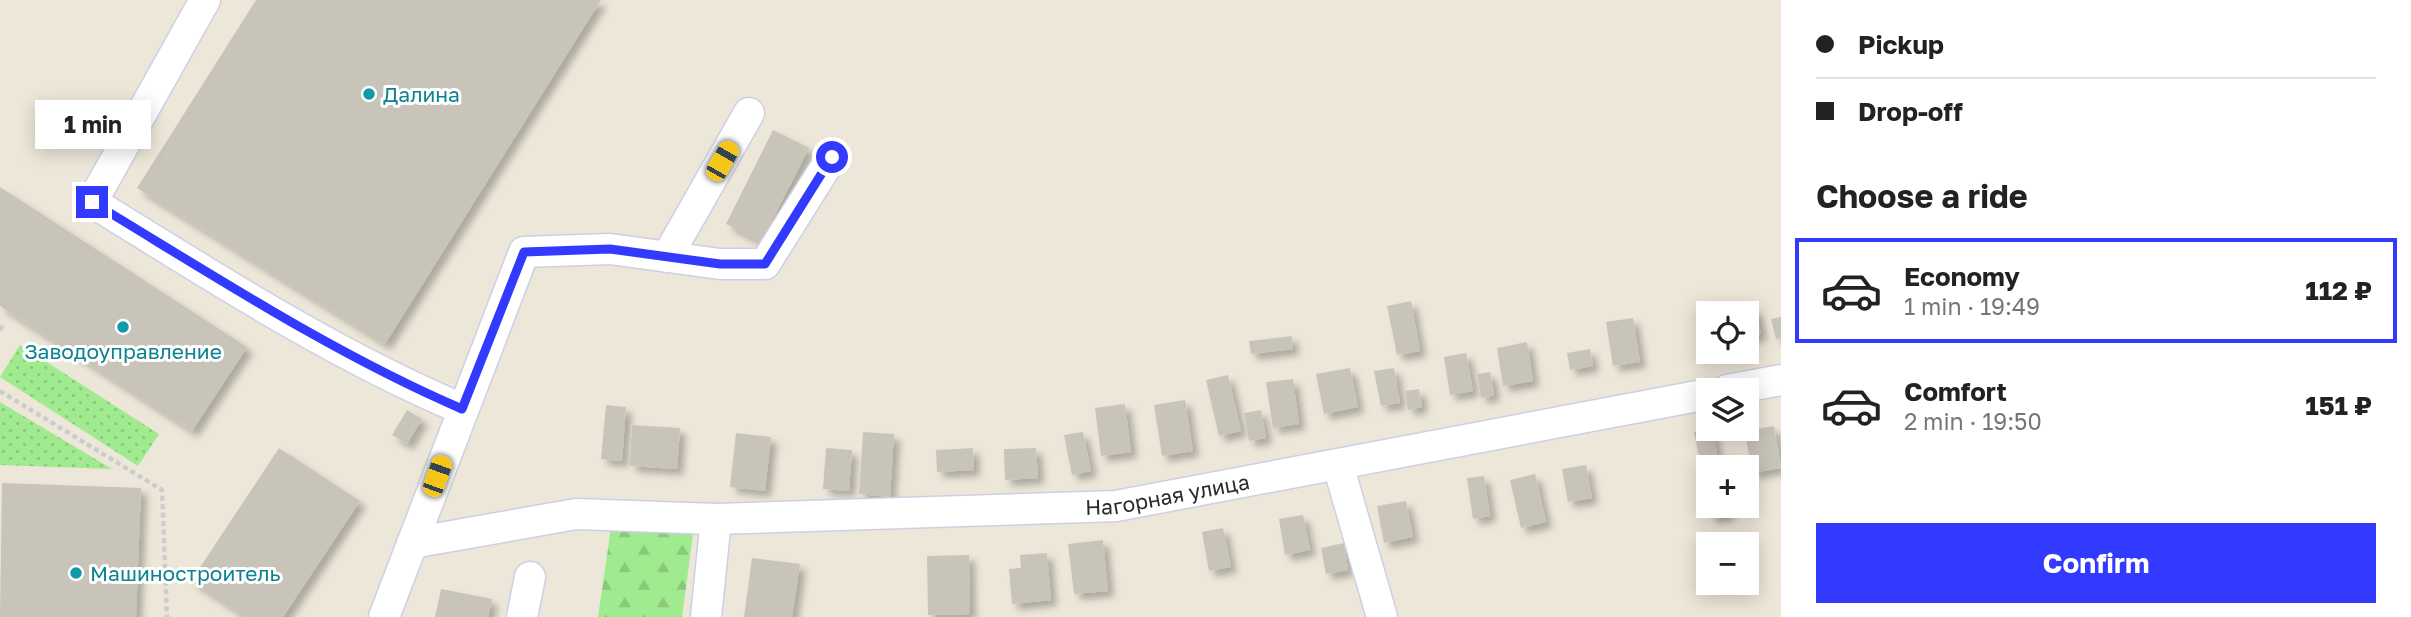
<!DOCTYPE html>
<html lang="en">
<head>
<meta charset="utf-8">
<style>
	body { margin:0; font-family:"Golos Text",sans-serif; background:#f2f2f2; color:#222; height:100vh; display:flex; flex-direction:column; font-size:26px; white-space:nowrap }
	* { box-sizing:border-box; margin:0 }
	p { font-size:23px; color:#767676 }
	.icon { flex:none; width:38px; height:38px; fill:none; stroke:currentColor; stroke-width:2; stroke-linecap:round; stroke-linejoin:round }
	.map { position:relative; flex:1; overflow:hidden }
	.details { display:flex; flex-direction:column; background:#fff; width:630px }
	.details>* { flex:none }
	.banner { display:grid; align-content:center; height:154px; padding:0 35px; background:#fff }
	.tools { position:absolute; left:1696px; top:301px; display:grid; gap:14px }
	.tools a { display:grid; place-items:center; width:63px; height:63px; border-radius:0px; background:#fff; box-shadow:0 4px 18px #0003; font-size:35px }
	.end { position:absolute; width:32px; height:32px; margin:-16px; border:9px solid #333aff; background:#fff; box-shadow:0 0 0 4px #fff }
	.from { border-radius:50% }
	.bubble { position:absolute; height:49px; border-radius:0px; background:#fff; box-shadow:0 4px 18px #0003; font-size:23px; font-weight:700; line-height:49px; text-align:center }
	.car { position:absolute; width:21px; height:42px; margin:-21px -10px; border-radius:9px; box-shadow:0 0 5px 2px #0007; background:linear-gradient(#f5c518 24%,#345 0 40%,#f5c518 0 76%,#345 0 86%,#f5c518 0) }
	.banner b { display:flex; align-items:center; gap:24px; height:66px; font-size:26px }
	.banner b+b { border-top:2px solid #e0e0e0 }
	.banner i { width:18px; height:18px; background:#222 }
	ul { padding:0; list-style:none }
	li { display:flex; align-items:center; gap:21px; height:105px; margin:0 14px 10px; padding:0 21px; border:4px solid transparent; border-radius:0px }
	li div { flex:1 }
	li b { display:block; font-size:26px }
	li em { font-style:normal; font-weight:700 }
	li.selected { border-color:#333aff }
	li>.icon { width:63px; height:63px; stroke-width:1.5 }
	h2 { padding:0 35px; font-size:32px; line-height:84px }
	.button { display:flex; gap:14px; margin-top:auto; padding:14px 35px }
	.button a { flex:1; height:80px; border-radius:0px; background:#333aff; color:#fff; font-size:28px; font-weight:700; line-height:80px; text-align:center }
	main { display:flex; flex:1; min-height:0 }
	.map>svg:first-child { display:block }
	.grass { fill:url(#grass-dots) }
	.forest { fill:url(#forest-firs) }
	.building { fill:#c8c4b9; filter:url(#shadow) }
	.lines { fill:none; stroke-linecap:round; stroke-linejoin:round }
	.minor-casing { stroke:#cecfe4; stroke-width:33 }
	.path { stroke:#ccc; stroke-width:4.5; stroke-dasharray:5 3.5; stroke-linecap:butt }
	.minor { stroke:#fff; stroke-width:30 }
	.route { stroke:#333aff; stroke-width:9 }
	.culture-dot { fill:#0f9aa8; stroke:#fff; stroke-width:2.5 }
	.labels { text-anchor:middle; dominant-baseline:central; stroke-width:6; stroke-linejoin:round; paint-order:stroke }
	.culture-label { font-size:21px; fill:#0d838f; stroke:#fff; text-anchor:start }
	.street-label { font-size:21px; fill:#292929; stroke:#fff }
</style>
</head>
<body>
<main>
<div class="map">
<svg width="1781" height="617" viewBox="0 0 1781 617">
	<defs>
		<pattern id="grass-dots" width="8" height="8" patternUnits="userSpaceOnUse" patternTransform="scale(1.75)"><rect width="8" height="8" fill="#a0ea8f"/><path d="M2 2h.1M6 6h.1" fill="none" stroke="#8ac97b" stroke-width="1.8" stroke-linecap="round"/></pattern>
		<pattern id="forest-firs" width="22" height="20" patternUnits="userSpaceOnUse" patternTransform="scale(1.75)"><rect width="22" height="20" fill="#a0ea8f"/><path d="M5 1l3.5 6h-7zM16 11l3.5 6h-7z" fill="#8ac97b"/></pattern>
		<filter id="shadow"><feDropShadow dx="6" dy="6" stdDeviation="3.5" flood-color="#0004"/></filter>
	</defs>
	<rect width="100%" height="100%" fill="#ede7d9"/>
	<g class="grass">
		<path d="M20,345L159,434L138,466L0,377Z"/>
		<path d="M0,402L112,469L0,465Z"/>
	</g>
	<path class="forest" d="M611,528L693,534L682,617H598Z"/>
	<g class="building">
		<path d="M256,0H601L385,344L137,188Z"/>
		<path d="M773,130L809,148L761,242L726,224Z"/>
		<path d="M0,187L247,347L192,431L0,306Z"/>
		<path d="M1411,301L1420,351L1397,355L1387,306Z"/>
		<path d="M1755,308L1761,334L1746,338V313L1738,312Z"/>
		<path d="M1781,317V338L1776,339L1771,319Z"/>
		<path d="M1633,318L1640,362L1613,366L1606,322Z"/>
		<path d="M1292,336L1293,349L1251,354L1249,341Z"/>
		<path d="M1527,342L1533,381L1503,386L1497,348Z"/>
		<path d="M1590,349L1593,366L1570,370L1567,353Z"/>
		<path d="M1466,353L1473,391L1450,395L1444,357Z"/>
		<path d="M1350,368L1358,407L1324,414L1316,374Z"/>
		<path d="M1394,368L1400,403L1381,406L1374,371Z"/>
		<path d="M1490,372L1494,395L1481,398L1477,374Z"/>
		<path d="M1228,375L1241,431L1219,436L1206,380Z"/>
		<path d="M1293,379L1299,424L1273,428L1266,382Z"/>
		<path d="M1419,389L1422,407L1408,410L1405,391Z"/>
		<path d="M1185,400L1193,451L1162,456L1154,405Z"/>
		<path d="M1125,404L1131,452L1101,456L1095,408Z"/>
		<path d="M606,405L626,407L622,461L601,459Z"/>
		<path d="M407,410L422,419L407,444L392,435Z"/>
		<path d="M1261,410L1266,438L1249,441L1244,413Z"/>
		<path d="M632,425L680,428L677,469L630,466Z"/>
		<path d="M1774,426L1781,468L1752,473L1745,431Z"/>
		<path d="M1712,429L1720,467H1708L1707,497L1694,432Z"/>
		<path d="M863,432L894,434L890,497L859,494Z"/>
		<path d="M1083,432L1091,471L1072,475L1064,435Z"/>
		<path d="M736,433L771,437L765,491L730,487Z"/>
		<path d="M279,448L360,501L283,617H246L191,581Z"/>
		<path d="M826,448L852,450L849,491L823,489Z"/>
		<path d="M973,448L974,470L937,472L936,450Z"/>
		<path d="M1036,448L1038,478L1005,480L1004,449Z"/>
		<path d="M1586,465L1592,498L1568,502L1562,469Z"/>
		<path d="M1535,474L1546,522L1521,528L1510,480Z"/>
		<path d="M1484,476L1490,516L1473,519L1467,478Z"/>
		<path d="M2,483L141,488L136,617H0Z"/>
		<path d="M1406,501L1413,537L1384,543L1377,506Z"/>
		<path d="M1708,506H1727L1729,515L1711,518Z"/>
		<path d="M1303,515L1310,550L1285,555L1279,519Z"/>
		<path d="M1223,528L1231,567L1209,571L1202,532Z"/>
		<path d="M1103,540L1108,591L1074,594L1068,544Z"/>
		<path d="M1344,543L1348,570L1326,574L1321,548Z"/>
		<path d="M1047,553L1051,600L1012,604L1009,569L1021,568L1020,555Z"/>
		<path d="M969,555L970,614L928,615L927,556Z"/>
		<path d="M752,558L800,564L792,617H744Z"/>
		<path d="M441,589L492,599L488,617H435Z"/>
	</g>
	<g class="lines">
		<g class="minor-casing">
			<g id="minor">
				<path d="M205,0L92,202C212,276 332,354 462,409"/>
				<path d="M667,257L749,113"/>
				<path d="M1727,390L1781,380"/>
				<path d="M1338,465L1382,617"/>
				<path d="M412,543L576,514L716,519"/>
				<path d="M384,617L524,252L610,249L720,264H765L832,157"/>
				<path d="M522,617L530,577"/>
				<path id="s1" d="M706,617L716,519L1116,506L1708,394"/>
			</g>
		</g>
		<g class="path">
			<path d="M0,330L5,323"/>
			<path d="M0,391L162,490L167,617"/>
		</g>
		<use href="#minor" class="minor"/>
	</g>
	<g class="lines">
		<path class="route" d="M92,202C213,275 332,353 462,409L524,252L610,249L720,264H765L832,157"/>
	</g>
	<g class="culture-dot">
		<circle cx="369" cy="94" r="7"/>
		<circle cx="123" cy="327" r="7"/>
		<circle cx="76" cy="573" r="7"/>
	</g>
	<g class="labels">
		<g class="culture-label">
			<text x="383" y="94">Далина</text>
			<text x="123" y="351" text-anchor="middle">Заводоуправление</text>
			<text x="90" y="573">Машиностроитель</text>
		</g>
		<g class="street-label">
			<text stroke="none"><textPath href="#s1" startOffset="551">Нагорная улица</textPath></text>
		</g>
	</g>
</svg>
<div class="tools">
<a><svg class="icon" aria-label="locate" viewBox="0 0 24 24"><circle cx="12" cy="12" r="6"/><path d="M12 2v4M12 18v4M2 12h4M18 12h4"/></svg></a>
<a><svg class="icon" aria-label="layers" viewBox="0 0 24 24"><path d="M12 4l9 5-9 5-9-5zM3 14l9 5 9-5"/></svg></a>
<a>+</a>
<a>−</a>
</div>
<i class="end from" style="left:832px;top:157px"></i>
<i class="end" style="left:92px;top:202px"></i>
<div class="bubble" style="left:35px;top:100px;width:116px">1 min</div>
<i class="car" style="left:722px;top:161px;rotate:30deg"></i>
<i class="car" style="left:437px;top:476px;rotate:20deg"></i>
</div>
<section class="details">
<div class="banner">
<b><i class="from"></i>Pickup</b>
<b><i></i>Drop-off</b>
</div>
<h2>Choose a ride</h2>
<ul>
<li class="selected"><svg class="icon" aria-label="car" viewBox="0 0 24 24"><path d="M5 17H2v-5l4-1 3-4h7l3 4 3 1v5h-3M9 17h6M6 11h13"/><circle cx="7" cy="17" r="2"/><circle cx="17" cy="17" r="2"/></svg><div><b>Economy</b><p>1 min · 19:49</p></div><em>112 ₽</em></li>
<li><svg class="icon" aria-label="car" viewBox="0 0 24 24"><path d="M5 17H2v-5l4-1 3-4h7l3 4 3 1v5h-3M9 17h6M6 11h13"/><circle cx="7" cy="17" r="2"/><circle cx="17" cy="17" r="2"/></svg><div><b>Comfort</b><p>2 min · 19:50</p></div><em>151 ₽</em></li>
</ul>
<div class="button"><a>Confirm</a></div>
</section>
</main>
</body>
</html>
